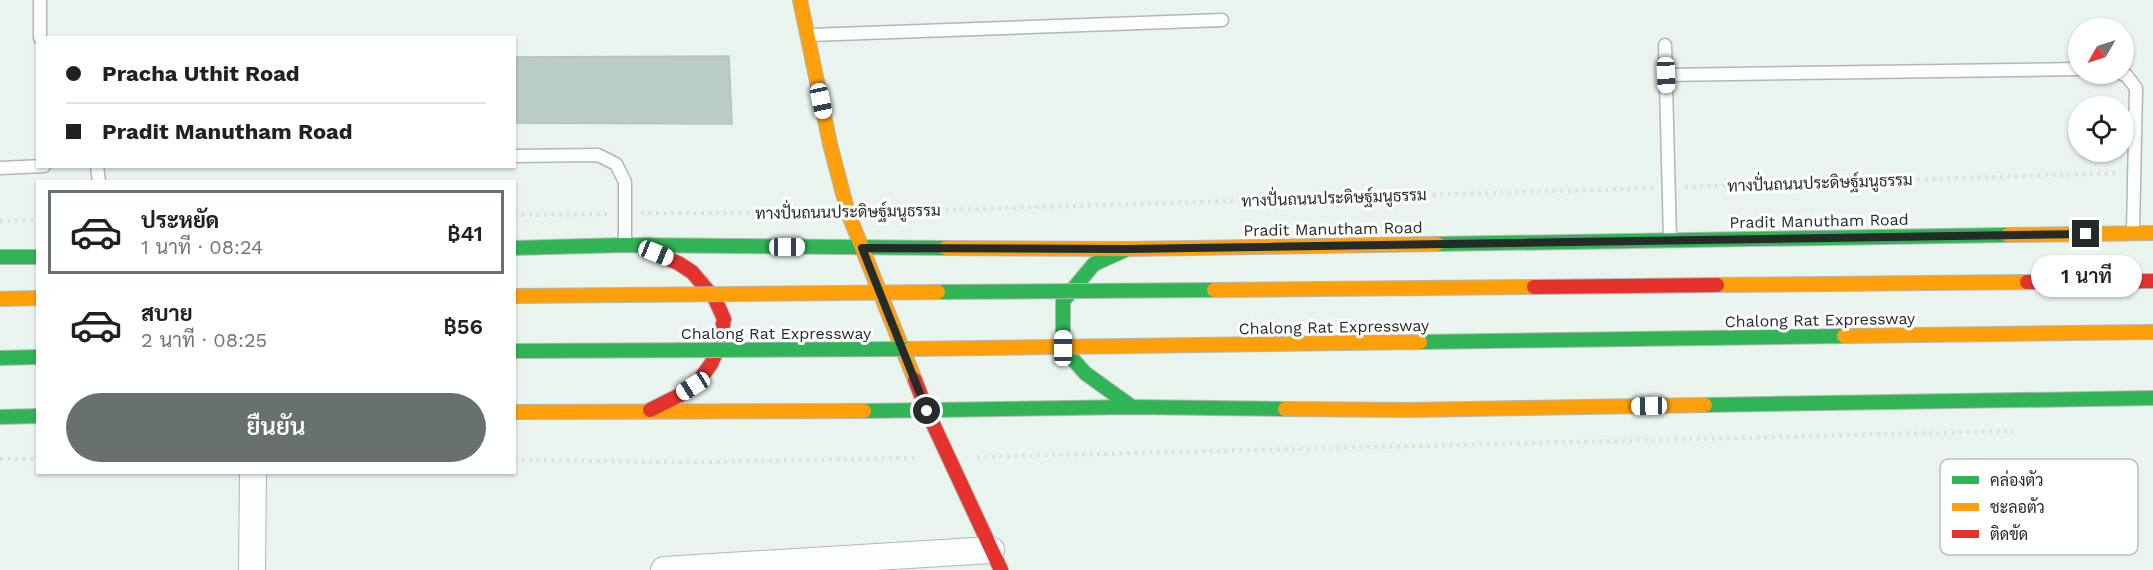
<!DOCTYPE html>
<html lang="th">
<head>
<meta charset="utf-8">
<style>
	body { margin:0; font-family:"Work Sans",Sarabun,sans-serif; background:#f6f6f6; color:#202124; height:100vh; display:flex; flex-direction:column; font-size:22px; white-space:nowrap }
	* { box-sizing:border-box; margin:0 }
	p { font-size:20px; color:#757577 }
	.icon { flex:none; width:33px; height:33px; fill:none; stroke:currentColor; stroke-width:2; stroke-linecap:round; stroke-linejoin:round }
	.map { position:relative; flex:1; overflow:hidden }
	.details { position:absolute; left:36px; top:180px; width:480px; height:294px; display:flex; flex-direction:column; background:#fff; border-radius:0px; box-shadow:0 2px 4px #0004 }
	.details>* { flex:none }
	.banner { position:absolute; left:36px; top:36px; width:480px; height:132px; border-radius:0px; box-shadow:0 2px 4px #0004; display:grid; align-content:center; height:132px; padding:0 30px; background:#fff }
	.needle { width:39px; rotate:231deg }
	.fabs { position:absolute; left:2068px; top:18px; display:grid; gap:12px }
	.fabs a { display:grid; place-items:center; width:66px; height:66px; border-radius:50%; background:#fff; box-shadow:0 2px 4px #0004; font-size:30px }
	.end { position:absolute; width:27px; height:27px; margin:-14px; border:8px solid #242b28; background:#fff; box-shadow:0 0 0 3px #fff }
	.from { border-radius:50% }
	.bubble { position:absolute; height:42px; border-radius:21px; background:#fff; box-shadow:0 2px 4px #0004; font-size:20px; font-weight:600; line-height:42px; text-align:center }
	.car { position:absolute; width:18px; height:36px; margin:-18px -9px; border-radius:8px; box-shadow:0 0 4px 2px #0007; background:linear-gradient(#fff 24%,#345 0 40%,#fff 0 76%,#345 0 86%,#fff 0) }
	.banner b { display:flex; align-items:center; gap:21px; height:57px; font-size:22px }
	.banner b+b { border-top:2px solid #e0e0e0 }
	.banner i { width:15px; height:15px; background:#202124 }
	ul { padding:10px 0 0; list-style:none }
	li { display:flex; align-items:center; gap:18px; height:84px; margin:0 12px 9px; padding:0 18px; border:3px solid transparent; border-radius:0px }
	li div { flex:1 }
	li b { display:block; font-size:22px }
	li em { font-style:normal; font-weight:600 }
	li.on { border-color:#69716e }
	li>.icon { width:54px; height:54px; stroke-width:1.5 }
	.primary-button { display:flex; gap:12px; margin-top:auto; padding:12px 30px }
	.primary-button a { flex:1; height:69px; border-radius:36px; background:#69716e; color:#fff; font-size:24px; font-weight:600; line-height:69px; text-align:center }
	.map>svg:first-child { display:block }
	.building { fill:#bacec5; stroke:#b9c1bd; stroke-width:1.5 }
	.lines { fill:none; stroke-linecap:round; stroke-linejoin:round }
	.lane-casing { stroke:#b0b8b4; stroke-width:15 }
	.street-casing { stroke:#b0b8b4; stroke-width:28 }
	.fast-casing { stroke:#b0b8b4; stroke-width:16 }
	.slow-casing { stroke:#b0b8b4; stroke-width:16 }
	.jam-casing { stroke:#b0b8b4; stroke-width:16 }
	.path { stroke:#dce0de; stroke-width:4; stroke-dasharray:3 4.5; stroke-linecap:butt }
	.lane { stroke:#fcfdfd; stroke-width:12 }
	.street { stroke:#fcfdfd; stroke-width:26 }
	.fast { stroke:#30b455; stroke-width:14 }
	.slow { stroke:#ff9f0a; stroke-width:14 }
	.jam { stroke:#e5322d; stroke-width:14 }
	.fast-bridge-casing { stroke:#b0b8b4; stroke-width:16; stroke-linecap:butt }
	.slow-bridge-casing { stroke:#b0b8b4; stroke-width:16; stroke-linecap:butt }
	.jam-bridge-casing { stroke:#b0b8b4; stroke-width:16; stroke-linecap:butt }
	.fast-bridge { stroke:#30b455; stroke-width:14 }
	.slow-bridge { stroke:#ff9f0a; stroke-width:14 }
	.jam-bridge { stroke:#e5322d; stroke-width:14 }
	.route { stroke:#242b28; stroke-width:8 }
	.labels { text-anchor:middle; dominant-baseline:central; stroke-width:6; stroke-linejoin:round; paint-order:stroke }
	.street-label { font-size:16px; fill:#242b28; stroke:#fff }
	.key { fill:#fff; stroke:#bdbfbe; stroke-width:1.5 }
	.key-label { font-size:16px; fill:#242b28 }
</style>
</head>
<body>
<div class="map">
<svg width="2153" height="570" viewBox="0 0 2153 570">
	<rect width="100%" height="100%" fill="#eaf4ef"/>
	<path class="building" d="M729,56L732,124L514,123V57Z"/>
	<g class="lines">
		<g class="lane-casing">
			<g id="lane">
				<path d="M810,35L1222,20"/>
				<path d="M40,38V0"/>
				<path d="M1665,45L1670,239"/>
				<path d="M2122,74L2126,75L2136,88L2133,231"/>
				<path d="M1666,75L2079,69"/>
				<path d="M514,156L598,155L616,164L625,182V243"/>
				<path d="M97,166L99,182"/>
				<path d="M0,168L44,166"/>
			</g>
		</g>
		<g class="street-casing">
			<g id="street">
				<path d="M252,570L253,472"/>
				<path d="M664,570L991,550"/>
			</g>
		</g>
		<g class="fast-casing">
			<g id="fast">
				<path d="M1437,244L2008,235"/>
				<path d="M514,248L625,245L946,248"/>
				<path d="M1125,250L1094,264L1063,301V348L1085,373L1132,407"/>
				<path d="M0,257H38"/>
				<path d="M0,358L38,357"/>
				<path d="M1705,405L2153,398"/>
				<path d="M864,411L1132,407L1285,409"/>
				<path d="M0,417L38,416"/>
			</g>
		</g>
		<g class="slow-casing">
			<g id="slow">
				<path d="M800,0L830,144L848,213L915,380"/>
				<path d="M2008,235L2153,233"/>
				<path d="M946,248L1127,249L1437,244"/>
				<path d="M0,299L38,298"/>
				<path d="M1285,409L1409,410L1705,405"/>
				<path d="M514,412L864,411"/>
			</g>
		</g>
		<g class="jam-casing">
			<g id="jam">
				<path d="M649,251L678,263L692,272L715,299L724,319L719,346L711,364L700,379L684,393L650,410"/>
				<path d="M915,380L927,411L1001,570"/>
			</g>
		</g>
		<g class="path">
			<path d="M1685,187L2118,173"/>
			<path d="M878,212L1653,188"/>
			<path d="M641,213H820"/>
			<path d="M514,215L610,214"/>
			<path d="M0,221L38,220"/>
			<path d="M977,457L2013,431"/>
			<path d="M0,459H38"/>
			<path d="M514,460L691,462L919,458"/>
		</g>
		<use href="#lane" class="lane"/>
		<use href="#street" class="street"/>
		<use href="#fast" class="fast"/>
		<use href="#slow" class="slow"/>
		<use href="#jam" class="jam"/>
		<g class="fast-bridge-casing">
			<g id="fast-bridge">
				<path d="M938,292L1214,290"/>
				<path d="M1420,342L1844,336"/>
				<path d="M514,351L910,349"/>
			</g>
		</g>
		<g class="slow-bridge-casing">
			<g id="slow-bridge">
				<path d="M1717,285L2027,282"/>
				<path d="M1214,290L1534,287"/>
				<path d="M514,296L938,292"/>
				<path d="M1844,336L2153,332"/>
				<path d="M910,349L1420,342"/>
			</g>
		</g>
		<g class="jam-bridge-casing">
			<g id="jam-bridge">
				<path d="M2027,282L2153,281"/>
				<path d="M1534,287L1717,285"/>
			</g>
		</g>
		<use href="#fast-bridge" class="fast-bridge"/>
		<use href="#slow-bridge" class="slow-bridge"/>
		<use href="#jam-bridge" class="jam-bridge"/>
	</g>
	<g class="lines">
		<path class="route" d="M927,411L862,248L1127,249L2086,234"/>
	</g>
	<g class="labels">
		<g class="street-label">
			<text transform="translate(1820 183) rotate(-2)">ทางปั่นถนนประดิษฐ์มนูธรรม</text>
			<text transform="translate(1334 198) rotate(-2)">ทางปั่นถนนประดิษฐ์มนูธรรม</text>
			<text transform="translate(848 212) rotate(-1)">ทางปั่นถนนประดิษฐ์มนูธรรม</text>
			<text transform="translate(1819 221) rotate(-1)">Pradit Manutham Road</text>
			<text transform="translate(1333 229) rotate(-1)">Pradit Manutham Road</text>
			<text transform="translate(1820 320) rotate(-1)">Chalong Rat Expressway</text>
			<text transform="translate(1334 327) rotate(-1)">Chalong Rat Expressway</text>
			<text x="776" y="333">Chalong Rat Expressway</text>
		</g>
	</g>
	<rect x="1940" y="459" width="198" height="96" rx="9" class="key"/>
	<rect x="1952" y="476" width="27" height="8" fill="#30b455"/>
	<rect x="1952" y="503" width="27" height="8" fill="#ff9f0a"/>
	<rect x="1952" y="530" width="27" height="8" fill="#e5322d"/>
	<g class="key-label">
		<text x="1990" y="486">คล่องตัว</text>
		<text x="1990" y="513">ชะลอตัว</text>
		<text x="1990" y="540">ติดขัด</text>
	</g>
</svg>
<div class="fabs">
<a><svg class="needle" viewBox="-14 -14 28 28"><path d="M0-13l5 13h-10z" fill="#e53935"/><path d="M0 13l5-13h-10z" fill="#757577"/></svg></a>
<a><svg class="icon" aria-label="locate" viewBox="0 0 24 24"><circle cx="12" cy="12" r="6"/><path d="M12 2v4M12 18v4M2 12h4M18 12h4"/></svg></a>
</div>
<i class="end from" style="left:927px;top:411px"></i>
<i class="end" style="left:2086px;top:234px"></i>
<div class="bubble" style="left:2031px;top:255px;width:111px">1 นาที</div>
<i class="car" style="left:1666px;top:75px;rotate:178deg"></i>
<i class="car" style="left:821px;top:101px;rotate:168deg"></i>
<i class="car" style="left:787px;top:247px;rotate:90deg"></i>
<i class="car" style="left:656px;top:253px;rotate:112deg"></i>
<i class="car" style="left:1063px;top:348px;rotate:0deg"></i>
<i class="car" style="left:693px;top:386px;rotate:238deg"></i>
<i class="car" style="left:1649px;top:406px;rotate:269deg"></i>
<div class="banner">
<b><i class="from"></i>Pracha Uthit Road</b>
<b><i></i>Pradit Manutham Road</b>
</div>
<section class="details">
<ul>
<li class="on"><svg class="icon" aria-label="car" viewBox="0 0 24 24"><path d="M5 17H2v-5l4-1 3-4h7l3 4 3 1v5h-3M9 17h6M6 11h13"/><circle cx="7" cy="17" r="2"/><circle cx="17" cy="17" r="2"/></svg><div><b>ประหยัด</b><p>1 นาที · 08:24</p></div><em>฿41</em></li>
<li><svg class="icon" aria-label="car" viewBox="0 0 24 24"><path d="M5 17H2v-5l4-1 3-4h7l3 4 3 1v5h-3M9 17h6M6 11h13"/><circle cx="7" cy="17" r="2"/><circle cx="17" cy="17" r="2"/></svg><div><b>สบาย</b><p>2 นาที · 08:25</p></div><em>฿56</em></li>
</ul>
<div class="primary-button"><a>ยืนยัน</a></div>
</section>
</div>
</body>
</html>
